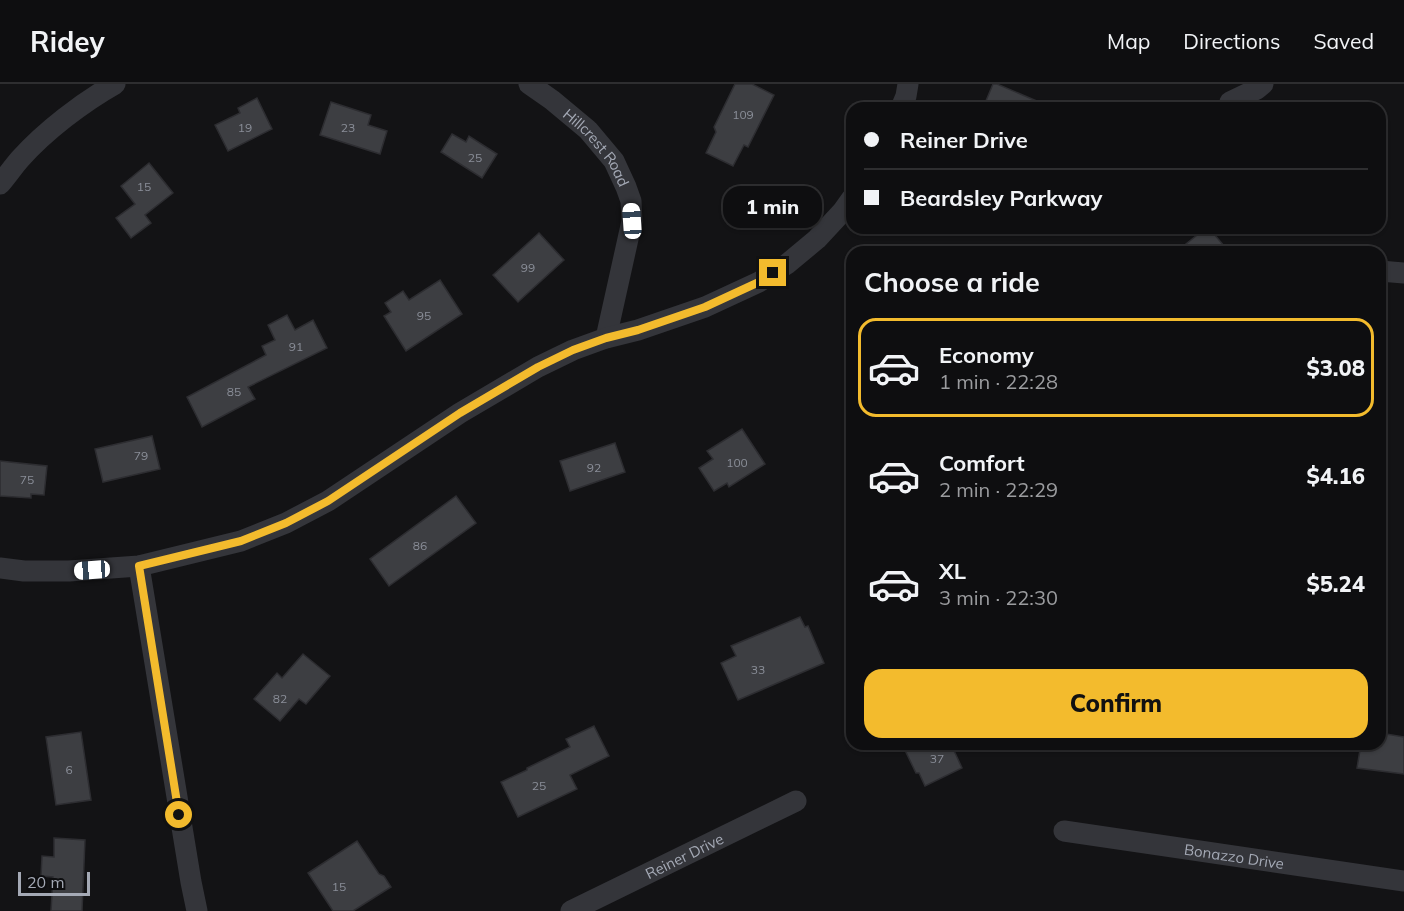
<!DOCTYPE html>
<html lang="en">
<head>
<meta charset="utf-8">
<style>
	body { margin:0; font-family:Mulish,sans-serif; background:#1c1c1e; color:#f1f3f6; height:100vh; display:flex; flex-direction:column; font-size:22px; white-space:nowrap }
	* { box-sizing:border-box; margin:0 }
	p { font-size:20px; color:#9b9c9f }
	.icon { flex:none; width:33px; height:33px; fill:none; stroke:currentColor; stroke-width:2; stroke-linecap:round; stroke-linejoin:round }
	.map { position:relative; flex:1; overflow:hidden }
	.sheet { position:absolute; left:846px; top:162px; width:540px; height:504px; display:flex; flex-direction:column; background:#0e0e10; border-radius:18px; box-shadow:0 2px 4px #0004,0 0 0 2px #2e2e30 }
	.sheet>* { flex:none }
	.banner { position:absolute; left:846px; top:18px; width:540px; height:132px; border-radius:18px; box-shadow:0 2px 4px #0004,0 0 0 2px #2e2e30; display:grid; align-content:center; height:132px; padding:0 18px; background:#0e0e10 }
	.scale { position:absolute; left:18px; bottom:15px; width:72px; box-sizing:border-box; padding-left:6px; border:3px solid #a4a9b5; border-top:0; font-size:16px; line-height:21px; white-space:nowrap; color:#a4a9b5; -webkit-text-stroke:4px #0e0e10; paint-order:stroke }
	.end { position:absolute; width:27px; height:27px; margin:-14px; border:8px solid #f3bb2d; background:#111; box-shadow:0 0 0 3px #111 }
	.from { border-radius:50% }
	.bubble { position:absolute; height:42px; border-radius:18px; background:#0e0e10; box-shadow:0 2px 4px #0004,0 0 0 2px #2e2e30; font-size:20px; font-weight:800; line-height:42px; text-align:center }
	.car { position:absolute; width:18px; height:36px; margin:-18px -9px; border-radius:8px; box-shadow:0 0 4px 2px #0007; background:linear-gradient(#fff 24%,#345 0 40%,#fff 0 76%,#345 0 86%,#fff 0) }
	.banner b { display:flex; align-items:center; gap:21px; height:57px; font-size:22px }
	.banner b+b { border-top:2px solid #2e2e30 }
	.banner i { width:15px; height:15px; background:#f1f3f6 }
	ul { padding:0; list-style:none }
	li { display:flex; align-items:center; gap:18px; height:99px; margin:0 12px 9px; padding:0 6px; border:3px solid transparent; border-radius:18px }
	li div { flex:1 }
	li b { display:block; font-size:22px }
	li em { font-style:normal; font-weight:800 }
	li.on { border-color:#f3bb2d }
	li>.icon { width:54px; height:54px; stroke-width:1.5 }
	h2 { padding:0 18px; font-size:27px; line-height:72px }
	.button { display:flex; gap:12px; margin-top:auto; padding:12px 18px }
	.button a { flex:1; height:69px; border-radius:18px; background:#f3bb2d; color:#111; font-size:24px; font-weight:800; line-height:69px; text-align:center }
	header { display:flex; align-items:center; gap:36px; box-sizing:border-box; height:84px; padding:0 30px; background:#0e0e10; border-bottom:2px solid #2e2e30 }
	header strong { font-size:28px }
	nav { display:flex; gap:33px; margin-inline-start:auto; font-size:21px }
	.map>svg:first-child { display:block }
	.building { fill:#3d3e42; stroke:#2d2d31; stroke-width:1.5 }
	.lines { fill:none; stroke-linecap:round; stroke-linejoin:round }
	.minor { stroke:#34353a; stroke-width:21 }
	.route { stroke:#f3bb2d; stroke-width:8 }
	.labels { text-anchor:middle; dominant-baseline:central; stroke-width:5; stroke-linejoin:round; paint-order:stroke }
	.number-label { font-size:12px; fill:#8a8e98 }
	.street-label { font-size:15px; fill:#a4a9b5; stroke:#0e0e10 }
</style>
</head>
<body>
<header>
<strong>Ridey</strong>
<nav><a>Map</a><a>Directions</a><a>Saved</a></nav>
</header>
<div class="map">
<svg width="1404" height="827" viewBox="0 0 1404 827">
	<rect width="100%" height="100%" fill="#131315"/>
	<g class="building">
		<path d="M735,0H752L774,11L748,63L744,61L733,82L706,69L716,48L714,43Z"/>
		<path d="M993,0H997L1053,24H983Z"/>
		<path d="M257,14L272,45L228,67L215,41L240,29L238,24Z"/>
		<path d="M331,18L371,31L368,41L387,47L380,70L320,51Z"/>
		<path d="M452,50L466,58L469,52L497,70L482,94L441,68Z"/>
		<path d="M149,79L173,109L145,131L151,139L131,154L116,134L135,120L121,102Z"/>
		<path d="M1206,144H1209L1229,168H1176Z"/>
		<path d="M539,149L564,176L518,218L493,191Z"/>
		<path d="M440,196L462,230L406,267L384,232L391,228L385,219L403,207L409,216Z"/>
		<path d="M287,231L295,246L313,236L327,264L248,303L255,315L202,343L187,313L266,271L262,262L275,256L268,241Z"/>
		<path d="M742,345L765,380L729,403L727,399L714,407L699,384L713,375L707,367Z"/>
		<path d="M152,352L160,385L103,398L95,365Z"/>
		<path d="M615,359L625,388L570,407L560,377Z"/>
		<path d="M0,377L47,382L44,411L31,410V414L0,412Z"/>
		<path d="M456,412L476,439L389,502L370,475Z"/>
		<path d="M800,533L805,543L808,542L824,579L738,616L721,579L736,572L731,562Z"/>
		<path d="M303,570L330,592L306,620L299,615L280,637L254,615L277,589L282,594Z"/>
		<path d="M594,642L609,672L570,691L577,705L518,733L501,698L527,686V684L570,663L566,655Z"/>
		<path d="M81,648L91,716L56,721L46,653Z"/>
		<path d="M1380,649L1404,653V690L1357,684L1361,660H1380Z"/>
		<path d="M902,660H951L962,684L925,702L919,689H916Z"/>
		<path d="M54,754L85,756L82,827H51L53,793L41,792L42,772L54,773Z"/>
		<path d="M357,757L379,790L384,792L391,803L353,827H333L308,789Z"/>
	</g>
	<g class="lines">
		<g class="minor">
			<path id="s1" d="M529,0L552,16L588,46L614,77L626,103L631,117L632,137L606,254"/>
			<path d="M1230,18L1257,5L1263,0"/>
			<path d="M901,24L906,12L908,0"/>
			<path d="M0,100C7,92 13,83 20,75C45,47 83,18 115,0"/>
			<path d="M1380,187L1404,189"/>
			<path d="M139,482L191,798L197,827"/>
			<path d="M0,484L24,487H69L139,482L241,457L286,439L328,417L460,329L538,283L573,266L606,254L638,246L705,223L759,198L787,180L817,155L842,128L852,114"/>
			<path id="s2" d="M1064,747L1404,797"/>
			<path id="s3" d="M571,827L796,717"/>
		</g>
	</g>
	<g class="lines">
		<path class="route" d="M179,731L139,482L241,457L286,439L328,417L460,329L538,283L573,266L606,254L638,246L705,223L759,198L773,189"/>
	</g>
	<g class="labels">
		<g class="number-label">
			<text x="743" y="30">109</text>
			<text x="245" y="43">19</text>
			<text x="348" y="43">23</text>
			<text x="475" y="73">25</text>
			<text x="144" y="102">15</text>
			<text x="528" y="183">99</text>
			<text x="424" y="231">95</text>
			<text x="296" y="262">91</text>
			<text x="234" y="307">85</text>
			<text x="141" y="371">79</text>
			<text x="737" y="378">100</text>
			<text x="594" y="383">92</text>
			<text x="27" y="395">75</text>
			<text x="420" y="461">86</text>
			<text x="758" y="585">33</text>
			<text x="280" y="614">82</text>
			<text x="937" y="674">37</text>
			<text x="69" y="685">6</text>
			<text x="539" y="701">25</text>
			<text x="339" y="802">15</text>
		</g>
		<g class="street-label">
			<text stroke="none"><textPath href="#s1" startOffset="94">Hillcrest Road</textPath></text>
			<text stroke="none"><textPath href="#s3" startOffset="126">Reiner Drive</textPath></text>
			<text stroke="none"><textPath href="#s2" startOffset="172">Bonazzo Drive</textPath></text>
		</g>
	</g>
</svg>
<div class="scale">20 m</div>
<i class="end from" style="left:179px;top:731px"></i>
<i class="end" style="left:773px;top:189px"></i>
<div class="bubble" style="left:723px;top:102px;width:99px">1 min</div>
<i class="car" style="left:632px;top:137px;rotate:356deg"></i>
<i class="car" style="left:92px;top:486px;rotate:266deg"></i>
<div class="banner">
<b><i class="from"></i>Reiner Drive</b>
<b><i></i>Beardsley Parkway</b>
</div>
<section class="sheet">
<h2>Choose a ride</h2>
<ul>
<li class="on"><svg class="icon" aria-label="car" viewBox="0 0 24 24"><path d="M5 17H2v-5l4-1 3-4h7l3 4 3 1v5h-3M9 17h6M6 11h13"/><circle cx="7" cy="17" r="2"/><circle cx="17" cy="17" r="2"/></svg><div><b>Economy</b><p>1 min · 22:28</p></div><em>$3.08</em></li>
<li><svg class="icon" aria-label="car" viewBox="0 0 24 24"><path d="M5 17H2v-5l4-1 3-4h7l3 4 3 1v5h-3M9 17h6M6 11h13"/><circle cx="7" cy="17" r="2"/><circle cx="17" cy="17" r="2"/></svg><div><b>Comfort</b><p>2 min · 22:29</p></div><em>$4.16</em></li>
<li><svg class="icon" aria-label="car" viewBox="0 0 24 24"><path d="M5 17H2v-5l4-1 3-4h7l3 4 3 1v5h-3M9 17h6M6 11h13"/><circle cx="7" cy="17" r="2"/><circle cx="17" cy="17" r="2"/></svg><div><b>XL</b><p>3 min · 22:30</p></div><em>$5.24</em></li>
</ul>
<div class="button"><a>Confirm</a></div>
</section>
</div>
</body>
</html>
